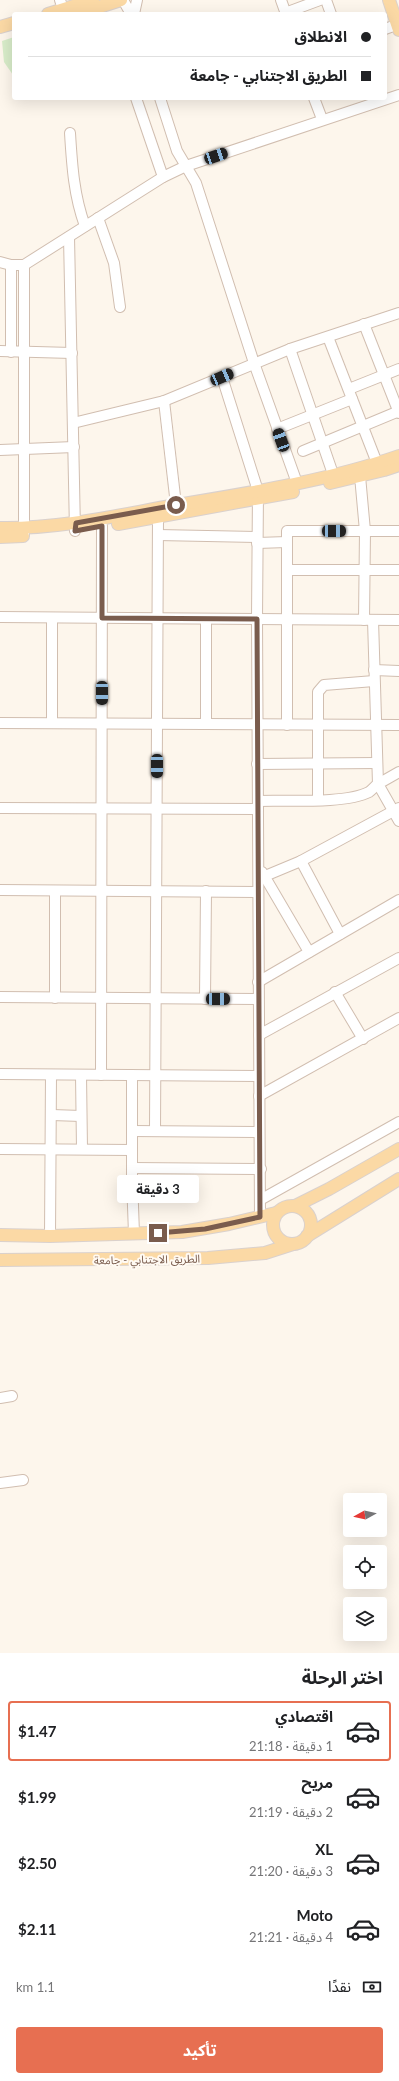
<!DOCTYPE html>
<html lang="ar">
<head>
<meta charset="utf-8">
<style>
	body { margin:0; font-family:Lato,"Noto Sans Arabic",sans-serif; background:#f2f2f2; color:#202124; direction:rtl; height:100vh; display:flex; flex-direction:column; font-size:15px; white-space:nowrap }
	* { box-sizing:border-box; margin:0 }
	p { font-size:13px; color:#757577 }
	.icon { flex:none; width:22px; height:22px; fill:none; stroke:currentColor; stroke-width:2; stroke-linecap:round; stroke-linejoin:round }
	.map { position:relative; height:1653px; overflow:hidden; direction:ltr }
	.sheet { display:flex; flex-direction:column; background:#fff; flex:1 }
	.sheet>* { flex:none }
	.top-card { position:absolute; left:12px; top:12px; width:375px; height:88px; border-radius:4px; box-shadow:0 4px 16px #0002; direction:rtl; display:grid; align-content:center; height:88px; padding:0 16px; background:#fff }
	.needle { width:26px; rotate:262deg }
	.tools { position:absolute; left:343px; top:1493px; display:grid; gap:8px }
	.tools a { display:grid; place-items:center; width:44px; height:44px; border-radius:4px; background:#fff; box-shadow:0 4px 16px #0002; font-size:20px }
	.end { position:absolute; width:18px; height:18px; margin:-9px; border:5px solid #7a5c4d; background:#fff; box-shadow:0 0 0 2px #fff }
	.from { border-radius:50% }
	.bubble { position:absolute; height:28px; border-radius:4px; background:#fff; box-shadow:0 4px 16px #0002; font-size:13px; font-weight:700; line-height:28px; text-align:center; direction:rtl }
	.car { position:absolute; width:12px; height:24px; margin:-12px -6px; border-radius:5px; box-shadow:0 0 3px 1px #0007; background:linear-gradient(#222 24%,#8ab4d8 0 40%,#222 0 76%,#8ab4d8 0 86%,#222 0) }
	.top-card b { display:flex; align-items:center; gap:14px; height:38px; font-size:15px }
	.top-card b+b { border-top:1px solid #e0e0e0 }
	.top-card i { width:10px; height:10px; background:#202124 }
	ul { padding:0; list-style:none }
	li { display:flex; align-items:center; gap:12px; height:60px; margin:0 8px 6px; padding:0 8px; border:2px solid transparent; border-radius:4px }
	li div { flex:1 }
	li b { display:block; font-size:15px }
	li em { font-style:normal; font-weight:700 }
	li.on { border-color:#e76f51 }
	li>.icon { width:36px; height:36px; stroke-width:1.5 }
	h2 { padding:0 16px; font-size:18px; line-height:48px }
	.pay { display:flex; align-items:center; gap:10px; height:44px; padding:0 16px; font-size:15px }
	.pay p { margin-inline-start:auto }
	.cta { display:flex; gap:8px; margin-top:auto; padding:8px 16px }
	.cta a { flex:1; height:46px; border-radius:4px; background:#e76f51; color:#fff; font-size:16px; font-weight:700; line-height:46px; text-align:center }
	.map>svg:first-child { display:block }
	.green { fill:#d8ecc9 }
	.lines { fill:none; stroke-linecap:round; stroke-linejoin:round }
	.minor-casing { stroke:#d1beb0; stroke-width:12 }
	.major-casing { stroke:#dad1cd; stroke-width:14 }
	.minor { stroke:#fff; stroke-width:10 }
	.major { stroke:#fbd9a5; stroke-width:12 }
	.route { stroke:#7a5c4d; stroke-width:5 }
	.labels { text-anchor:middle; dominant-baseline:central; stroke-width:4; stroke-linejoin:round; paint-order:stroke }
	.street-label { font-size:11px; fill:#7a5c4d; stroke:#fffaf3 }
</style>
</head>
<body>
<div class="map">
<svg width="399" height="1653" viewBox="0 0 399 1653">
	<rect width="100%" height="100%" fill="#fdf6ec"/>
	<path class="green" d="M14,37V75H13L4,62L2,41Z"/>
	<g class="lines">
		<g class="minor-casing">
			<g id="minor">
				<path d="M60,0L63,9"/>
				<path d="M123,0L131,14"/>
				<path d="M281,0L286,14"/>
				<path d="M326,0L331,14"/>
				<path d="M285,13L320,0"/>
				<path d="M134,14L137,0"/>
				<path d="M385,29L399,24"/>
				<path d="M136,98L163,177"/>
				<path d="M160,98L177,151L196,183L254,363L297,483"/>
				<path d="M314,98L322,119"/>
				<path d="M70,133C72,166 74,196 85,226"/>
				<path d="M98,218L114,263L120,307"/>
				<path d="M69,237L75,531"/>
				<path d="M0,262L11,265H24L163,177L186,166L399,95"/>
				<path d="M11,265V352"/>
				<path d="M364,324L399,413"/>
				<path d="M328,337L377,463"/>
				<path d="M290,349L333,474"/>
				<path d="M0,351L72,353"/>
				<path d="M222,377L258,491L257,619L260,1217"/>
				<path d="M349,389L399,369"/>
				<path d="M164,401L176,505"/>
				<path d="M73,423L164,401L290,349L399,313"/>
				<path d="M277,429L352,399"/>
				<path d="M0,450L74,447"/>
				<path d="M303,451L399,411"/>
				<path d="M360,476L365,531L364,620"/>
				<path d="M24,534V265"/>
				<path d="M158,535L257,537"/>
				<path d="M257,543L287,542"/>
				<path d="M289,570H399"/>
				<path d="M0,617L399,620"/>
				<path d="M52,618V723"/>
				<path d="M374,670L399,671"/>
				<path d="M0,723L399,725"/>
				<path d="M206,724V619"/>
				<path d="M287,725V531H399"/>
				<path d="M257,764L377,763"/>
				<path d="M399,772L378,784L399,821"/>
				<path d="M318,799V692L324,685L374,681"/>
				<path d="M258,801C285,800 346,804 369,792C372,790 375,786 378,784L373,620"/>
				<path d="M0,808L258,809"/>
				<path d="M301,861L340,934"/>
				<path d="M262,872L309,952"/>
				<path d="M265,876L301,861L399,808"/>
				<path d="M0,890L258,892"/>
				<path d="M258,982L399,900"/>
				<path d="M335,992L363,1039"/>
				<path d="M0,997L258,999"/>
				<path d="M55,998V891"/>
				<path d="M205,999L206,891"/>
				<path d="M259,1035L399,958"/>
				<path d="M0,1074L259,1076"/>
				<path d="M81,1075L82,1149"/>
				<path d="M101,1075L102,526"/>
				<path d="M132,1075V1178L134,1234"/>
				<path d="M259,1096L399,1018"/>
				<path d="M52,1115L81,1116"/>
				<path d="M132,1131L259,1132"/>
				<path d="M155,1131L158,517"/>
				<path d="M0,1149L132,1150"/>
				<path d="M132,1168L261,1169"/>
				<path d="M260,1200L399,1122"/>
				<path d="M50,1236L51,1075"/>
				<path d="M0,1398L12,1396"/>
				<path d="M0,1483L23,1480"/>
			</g>
		</g>
		<g class="major-casing">
			<g id="major">
				<path d="M389,0L399,30"/>
				<path d="M48,14L93,0"/>
				<path d="M77,14L121,0"/>
				<path d="M0,27L14,23"/>
				<path d="M330,483L384,470L399,465"/>
				<path d="M118,524L293,492"/>
				<path d="M0,528C56,529 110,517 165,507C243,494 324,482 399,456"/>
				<path d="M0,537L23,536"/>
				<circle cx="292" cy="1225" r="19"/>
				<path d="M295,1206L329,1189L399,1149"/>
				<path d="M0,1235L50,1236L182,1232L229,1224L276,1213"/>
				<path d="M307,1236L399,1179"/>
				<path d="M0,1260L208,1258L265,1253L293,1244"/>
			</g>
		</g>
		<use href="#minor" class="minor"/>
		<use href="#major" class="major"/>
	</g>
	<g class="lines">
		<path class="route" d="M158,1233L205,1229L260,1217L257,619L102,618V526L75,531L76,523L176,505"/>
	</g>
	<g class="labels">
		<g class="street-label">
			<text transform="translate(147 1259) rotate(-1)">الطريق الاجتنابي - جامعة</text>
		</g>
	</g>
</svg>
<div class="tools">
<a><svg class="needle" viewBox="-14 -14 28 28"><path d="M0-13l5 13h-10z" fill="#e53935"/><path d="M0 13l5-13h-10z" fill="#757577"/></svg></a>
<a><svg class="icon" aria-label="locate" viewBox="0 0 24 24"><circle cx="12" cy="12" r="6"/><path d="M12 2v4M12 18v4M2 12h4M18 12h4"/></svg></a>
<a><svg class="icon" aria-label="layers" viewBox="0 0 24 24"><path d="M12 4l9 5-9 5-9-5zM3 14l9 5 9-5"/></svg></a>
</div>
<i class="end from" style="left:176px;top:505px"></i>
<i class="end" style="left:158px;top:1233px"></i>
<div class="bubble" style="left:117px;top:1175px;width:82px">3 دقيقة</div>
<i class="car" style="left:216px;top:156px;rotate:71deg"></i>
<i class="car" style="left:222px;top:377px;rotate:67deg"></i>
<i class="car" style="left:281px;top:440px;rotate:340deg"></i>
<i class="car" style="left:334px;top:531px;rotate:90deg"></i>
<i class="car" style="left:102px;top:693px;rotate:180deg"></i>
<i class="car" style="left:157px;top:766px;rotate:180deg"></i>
<i class="car" style="left:218px;top:999px;rotate:90deg"></i>
<div class="top-card">
<b><i class="from"></i>الانطلاق</b>
<b><i></i>الطريق الاجتنابي - جامعة</b>
</div>
</div>
<section class="sheet">
<h2>اختر الرحلة</h2>
<ul>
<li class="on"><svg class="icon" aria-label="car" viewBox="0 0 24 24"><path d="M5 17H2v-5l4-1 3-4h7l3 4 3 1v5h-3M9 17h6M6 11h13"/><circle cx="7" cy="17" r="2"/><circle cx="17" cy="17" r="2"/></svg><div><b>اقتصادي</b><p>1 دقيقة · 21:18</p></div><em>$1.47</em></li>
<li><svg class="icon" aria-label="car" viewBox="0 0 24 24"><path d="M5 17H2v-5l4-1 3-4h7l3 4 3 1v5h-3M9 17h6M6 11h13"/><circle cx="7" cy="17" r="2"/><circle cx="17" cy="17" r="2"/></svg><div><b>مريح</b><p>2 دقيقة · 21:19</p></div><em>$1.99</em></li>
<li><svg class="icon" aria-label="car" viewBox="0 0 24 24"><path d="M5 17H2v-5l4-1 3-4h7l3 4 3 1v5h-3M9 17h6M6 11h13"/><circle cx="7" cy="17" r="2"/><circle cx="17" cy="17" r="2"/></svg><div><b>XL</b><p>3 دقيقة · 21:20</p></div><em>$2.50</em></li>
<li><svg class="icon" aria-label="car" viewBox="0 0 24 24"><path d="M5 17H2v-5l4-1 3-4h7l3 4 3 1v5h-3M9 17h6M6 11h13"/><circle cx="7" cy="17" r="2"/><circle cx="17" cy="17" r="2"/></svg><div><b>Moto</b><p>4 دقيقة · 21:21</p></div><em>$2.11</em></li>
</ul>
<div class="pay"><svg class="icon" aria-label="cash" viewBox="0 0 24 24"><path d="M3 7h18v10H3z"/><circle cx="12" cy="12" r="2"/></svg>نقدًا<p>1.1 km</p></div>
<div class="cta"><a>تأكيد</a></div>
</section>
</body>
</html>
